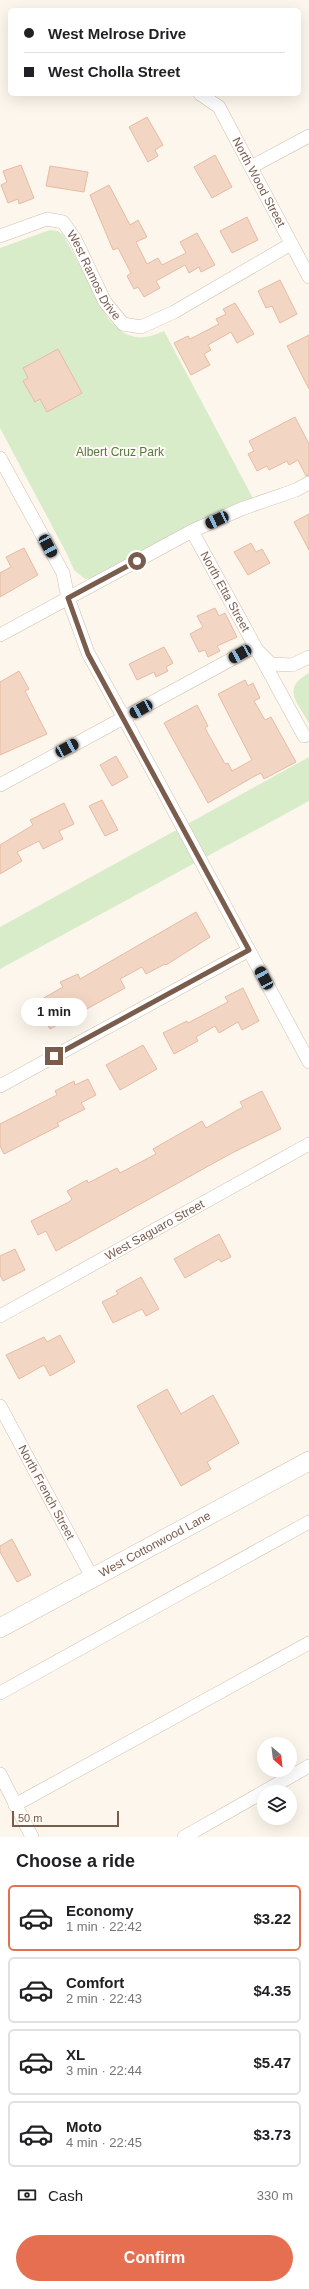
<!DOCTYPE html>
<html lang="en">
<head>
<meta charset="utf-8">
<style>
	body { margin:0; font-family:Helvetica,sans-serif; background:#f2f2f2; color:#202124; height:100vh; display:flex; flex-direction:column; font-size:15px; white-space:nowrap }
	* { box-sizing:border-box; margin:0 }
	p { font-size:13px; color:#757577 }
	.icon { flex:none; width:22px; height:22px; fill:none; stroke:currentColor; stroke-width:2; stroke-linecap:round; stroke-linejoin:round }
	.map { position:relative; height:1837px; overflow:hidden }
	.side { display:flex; flex-direction:column; background:#fff; flex:1 }
	.side>* { flex:none }
	.guide { position:absolute; left:8px; top:8px; width:293px; height:88px; border-radius:6px; box-shadow:0 4px 16px #0002; display:grid; align-content:center; height:88px; padding:0 16px; background:#fff }
	.needle { width:26px; rotate:152deg }
	.tools { position:absolute; left:257px; top:1737px; display:grid; gap:8px }
	.tools a { display:grid; place-items:center; width:40px; height:40px; border-radius:50%; background:#fff; box-shadow:0 4px 16px #0002; font-size:20px }
	.scale { position:absolute; left:12px; bottom:10px; width:107px; box-sizing:border-box; padding-left:4px; border:2px solid #7a5c4d; border-top:0; font-size:11px; line-height:14px; white-space:nowrap; color:#7a5c4d; -webkit-text-stroke:3px #fffaf3; paint-order:stroke }
	.end { position:absolute; width:18px; height:18px; margin:-9px; border:5px solid #7a5c4d; background:#fff; box-shadow:0 0 0 2px #fff }
	.from { border-radius:50% }
	.bubble { position:absolute; height:28px; border-radius:14px; background:#fff; box-shadow:0 4px 16px #0002; font-size:13px; font-weight:700; line-height:28px; text-align:center }
	.car { position:absolute; width:12px; height:24px; margin:-12px -6px; border-radius:5px; box-shadow:0 0 3px 1px #0007; background:linear-gradient(#222 24%,#8ab4d8 0 40%,#222 0 76%,#8ab4d8 0 86%,#222 0) }
	.guide b { display:flex; align-items:center; gap:14px; height:38px; font-size:15px }
	.guide b+b { border-top:1px solid #e0e0e0 }
	.guide i { width:10px; height:10px; background:#202124 }
	ul { padding:0; list-style:none }
	li { display:flex; align-items:center; gap:12px; height:66px; margin:0 8px 6px; padding:0 8px; border:2px solid #e0e0e0; border-radius:6px }
	li div { flex:1 }
	li b { display:block; font-size:15px }
	li em { font-style:normal; font-weight:700 }
	li.on { border-color:#e76f51 }
	li>.icon { width:36px; height:36px; stroke-width:1.5 }
	h2 { padding:0 16px; font-size:18px; line-height:48px }
	.pay { display:flex; align-items:center; gap:10px; height:44px; padding:0 16px; font-size:15px }
	.pay p { margin-inline-start:auto }
	.button { display:flex; gap:8px; margin-top:auto; padding:8px 16px }
	.button a { flex:1; height:46px; border-radius:24px; background:#e76f51; color:#fff; font-size:16px; font-weight:700; line-height:46px; text-align:center }
	.map>svg:first-child { display:block }
	.green { fill:#d8ecc9 }
	.building { fill:#f3d5c3; stroke:#e6bba3 }
	.lines { fill:none; stroke-linecap:round; stroke-linejoin:round }
	.street-casing { stroke:#d1beb0; stroke-width:14 }
	.secondary-casing { stroke:#d6c0b0; stroke-width:20 }
	.street { stroke:#fff; stroke-width:13 }
	.secondary { stroke:#fff; stroke-width:19 }
	.route { stroke:#7a5c4d; stroke-width:5 }
	.labels { text-anchor:middle; dominant-baseline:central; stroke-width:4; stroke-linejoin:round; paint-order:stroke }
	.street-label { font-size:12px; fill:#7a5c4d; stroke:#fffaf3 }
	.park-label { font-size:12px; fill:#537a41; stroke:#fffaf3 }
</style>
</head>
<body>
<div class="map">
<svg width="309" height="1837" viewBox="0 0 309 1837">
	<rect width="100%" height="100%" fill="#fdf6ec"/>
	<g class="green">
		<path d="M50,230L58,231L64,236L107,317C124,338 139,343 164,331L255,502L92,578L85,579L74,570L67,554L0,428V248Z"/>
		<path d="M309,673V723C297,701 281,689 309,673Z"/>
		<path d="M309,757V801L0,969V927Z"/>
	</g>
	<g class="building">
		<path d="M147,117L163,145L155,150L158,156L148,162L129,127Z"/>
		<path d="M215,155L232,187L212,198L194,167Z"/>
		<path d="M21,165L34,198L19,204L18,199L8,203L1,185L7,182L3,171Z"/>
		<path d="M50,166L88,172L84,192L46,186Z"/>
		<path d="M109,185L130,225L138,220L147,237L136,242L147,264L158,258L162,265L186,253L180,242L197,233L215,265L201,272L199,267L189,273L185,265L156,281L160,288L144,297L138,287L134,289L127,276L131,273L118,248L113,250L90,195Z"/>
		<path d="M247,217L258,240L232,253L220,231Z"/>
		<path d="M280,280L297,314L280,323L272,306L266,308L258,291Z"/>
		<path d="M235,303L254,334L237,343L231,332L208,345L211,350L204,354L210,365L191,375L174,343L188,336L190,339L219,324L216,319L226,314L223,309Z"/>
		<path d="M309,335V389L287,346Z"/>
		<path d="M58,349L82,393L47,412L40,399L35,402L23,381L28,378L23,368Z"/>
		<path d="M295,417L309,444V475L306,476L298,460L289,465L287,461L269,470L267,466L257,471L248,454L254,451L249,441Z"/>
		<path d="M309,514V550L294,522Z"/>
		<path d="M251,543L256,552L262,549L270,563L248,575L234,552Z"/>
		<path d="M24,548L38,575L0,597V573L11,567L6,557Z"/>
		<path d="M215,608L219,616L225,613L237,637L217,646L220,651L208,657L205,650L199,652L190,634L203,627L197,616Z"/>
		<path d="M164,647L173,663L166,667L168,671L156,677L154,672L137,680L129,664Z"/>
		<path d="M19,671L29,689L25,691L47,734L0,755V682Z"/>
		<path d="M245,680L248,686L253,683L260,698L254,701L265,720L271,717L296,762L264,779L261,773L253,777L208,803L164,723L197,705L208,726L205,728L225,764L228,763L232,771L252,760L218,694Z"/>
		<path d="M116,756L128,777L112,786L100,765Z"/>
		<path d="M102,800L118,830L105,836L89,806Z"/>
		<path d="M64,803L74,824L59,831L63,839L43,849L39,841L17,852L22,861L0,874V845L33,825L30,820Z"/>
		<path d="M196,912L210,937L166,965L165,964L146,974L142,967L120,979L125,988L50,1029L35,1003L63,987L60,982L78,974L80,979Z"/>
		<path d="M243,988L259,1021L242,1030L238,1022L219,1033L215,1026L196,1037L198,1041L174,1054L163,1033L187,1021L188,1023L228,1002L225,997Z"/>
		<path d="M143,1045L157,1069L120,1090L106,1065Z"/>
		<path d="M88,1079L96,1095L81,1103L85,1109L57,1123L59,1126L4,1154L0,1146V1124L57,1095L55,1091L74,1081L75,1085Z"/>
		<path d="M262,1091L281,1129L230,1154L56,1251L46,1231L38,1235L31,1221L69,1202L72,1199L67,1191L87,1180L88,1183L117,1168L120,1173L156,1154L153,1149L202,1121L206,1128L243,1107L240,1102Z"/>
		<path d="M219,1234L231,1257L221,1262L219,1259L185,1278L174,1259Z"/>
		<path d="M15,1249L25,1270L3,1281L0,1275V1256Z"/>
		<path d="M141,1277L159,1309L146,1316L142,1309L113,1323L102,1302L118,1294L116,1291Z"/>
		<path d="M60,1335L75,1362L50,1376L44,1365L19,1379L6,1355L44,1337L47,1342Z"/>
		<path d="M167,1389L181,1414L213,1395L239,1443L207,1462L211,1469L181,1486L137,1406Z"/>
		<path d="M12,1539L31,1575L17,1582L0,1552V1546Z"/>
	</g>
	<g class="lines">
		<g class="street-casing">
			<g id="street">
				<path id="s1" d="M200,94L219,107L309,277"/>
				<path d="M251,167L309,136"/>
				<path id="s2" d="M0,236L47,219L63,222L75,239L105,302L123,324L141,327L174,312L291,244"/>
				<path d="M0,458L63,573L68,598L88,653L124,718L309,1062"/>
				<path id="s3" d="M192,531L304,736"/>
				<path d="M0,635L192,531L241,509L296,490L309,483"/>
				<path d="M0,785L254,647L271,664L292,665L309,657"/>
				<path d="M0,1086L249,950"/>
				<path id="s4" d="M0,1316L309,1144"/>
				<path id="s5" d="M0,1406L93,1579"/>
				<path d="M0,1693L309,1522"/>
				<path d="M0,1774L32,1837"/>
				<path d="M15,1805L309,1643"/>
				<path d="M184,1837L309,1766"/>
			</g>
		</g>
		<g class="secondary-casing">
			<g id="secondary">
				<path id="s6" d="M0,1628L309,1461"/>
			</g>
		</g>
		<use href="#street" class="street"/>
		<use href="#secondary" class="secondary"/>
	</g>
	<g class="lines">
		<path class="route" d="M54,1056L249,950L88,654L68,598L137,561"/>
	</g>
	<g class="labels">
		<g class="street-label">
			<text stroke="none"><textPath href="#s1" startOffset="108">North Wood Street</textPath></text>
			<text stroke="none"><textPath href="#s2" startOffset="128">West Ramos Drive</textPath></text>
			<text stroke="none"><textPath href="#s3" startOffset="69">North Etta Street</textPath></text>
			<text stroke="none"><textPath href="#s4" startOffset="177">West Saguaro Street</textPath></text>
			<text stroke="none"><textPath href="#s5" startOffset="98">North French Street</textPath></text>
			<text stroke="none"><textPath href="#s6" startOffset="176">West Cottonwood Lane</textPath></text>
		</g>
		<g class="park-label">
			<text x="120" y="452">Albert Cruz Park</text>
		</g>
	</g>
</svg>
<div class="tools">
<a><svg class="needle" viewBox="-14 -14 28 28"><path d="M0-13l5 13h-10z" fill="#e53935"/><path d="M0 13l5-13h-10z" fill="#757577"/></svg></a>
<a><svg class="icon" aria-label="layers" viewBox="0 0 24 24"><path d="M12 4l9 5-9 5-9-5zM3 14l9 5 9-5"/></svg></a>
</div>
<div class="scale">50 m</div>
<i class="end from" style="left:137px;top:561px"></i>
<i class="end" style="left:54px;top:1056px"></i>
<div class="bubble" style="left:21px;top:998px;width:66px">1 min</div>
<i class="car" style="left:217px;top:520px;rotate:245deg"></i>
<i class="car" style="left:48px;top:546px;rotate:152deg"></i>
<i class="car" style="left:240px;top:654px;rotate:241deg"></i>
<i class="car" style="left:141px;top:709px;rotate:241deg"></i>
<i class="car" style="left:67px;top:748px;rotate:62deg"></i>
<i class="car" style="left:264px;top:978px;rotate:332deg"></i>
<div class="guide">
<b><i class="from"></i>West Melrose Drive</b>
<b><i></i>West Cholla Street</b>
</div>
</div>
<section class="side">
<h2>Choose a ride</h2>
<ul>
<li class="on"><svg class="icon" aria-label="car" viewBox="0 0 24 24"><path d="M5 17H2v-5l4-1 3-4h7l3 4 3 1v5h-3M9 17h6M6 11h13"/><circle cx="7" cy="17" r="2"/><circle cx="17" cy="17" r="2"/></svg><div><b>Economy</b><p>1 min · 22:42</p></div><em>$3.22</em></li>
<li><svg class="icon" aria-label="car" viewBox="0 0 24 24"><path d="M5 17H2v-5l4-1 3-4h7l3 4 3 1v5h-3M9 17h6M6 11h13"/><circle cx="7" cy="17" r="2"/><circle cx="17" cy="17" r="2"/></svg><div><b>Comfort</b><p>2 min · 22:43</p></div><em>$4.35</em></li>
<li><svg class="icon" aria-label="car" viewBox="0 0 24 24"><path d="M5 17H2v-5l4-1 3-4h7l3 4 3 1v5h-3M9 17h6M6 11h13"/><circle cx="7" cy="17" r="2"/><circle cx="17" cy="17" r="2"/></svg><div><b>XL</b><p>3 min · 22:44</p></div><em>$5.47</em></li>
<li><svg class="icon" aria-label="car" viewBox="0 0 24 24"><path d="M5 17H2v-5l4-1 3-4h7l3 4 3 1v5h-3M9 17h6M6 11h13"/><circle cx="7" cy="17" r="2"/><circle cx="17" cy="17" r="2"/></svg><div><b>Moto</b><p>4 min · 22:45</p></div><em>$3.73</em></li>
</ul>
<div class="pay"><svg class="icon" aria-label="cash" viewBox="0 0 24 24"><path d="M3 7h18v10H3z"/><circle cx="12" cy="12" r="2"/></svg>Cash<p>330 m</p></div>
<div class="button"><a>Confirm</a></div>
</section>
</body>
</html>
